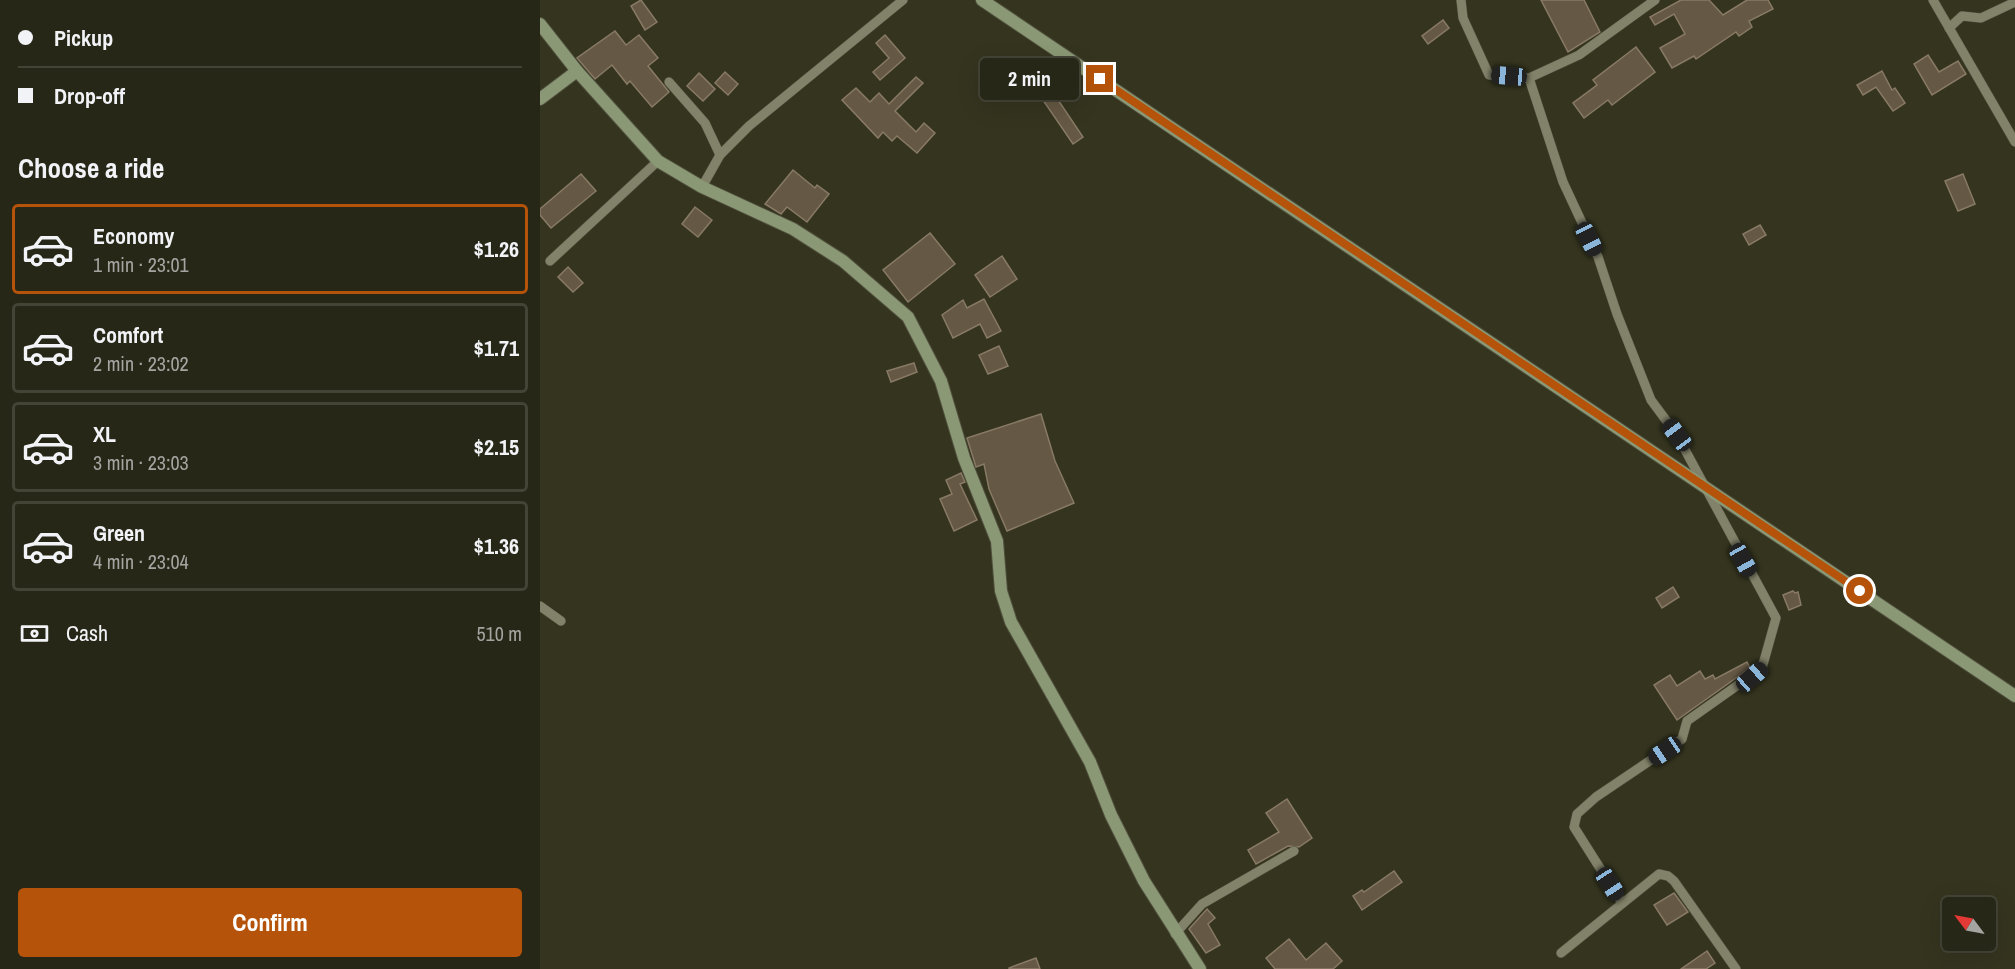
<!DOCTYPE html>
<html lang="en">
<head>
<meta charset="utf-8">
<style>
	body { margin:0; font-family:"Archivo Narrow",sans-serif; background:#2f2f20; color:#f1f3f6; height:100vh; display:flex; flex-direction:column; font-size:22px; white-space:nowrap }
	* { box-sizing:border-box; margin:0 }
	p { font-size:20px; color:#a4a5a1 }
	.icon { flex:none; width:33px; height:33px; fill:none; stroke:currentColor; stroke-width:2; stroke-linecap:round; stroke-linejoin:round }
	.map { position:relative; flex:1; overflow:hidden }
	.side { display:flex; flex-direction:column; background:#272717; width:540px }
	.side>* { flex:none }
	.hud { display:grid; align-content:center; height:132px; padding:0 18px; background:#272717 }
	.needle { width:39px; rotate:302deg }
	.tools { position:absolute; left:1402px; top:897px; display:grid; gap:12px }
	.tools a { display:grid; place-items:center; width:54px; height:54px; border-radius:6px; background:#272717; box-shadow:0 6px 24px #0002,0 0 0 2px #434436; font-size:30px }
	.end { position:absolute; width:27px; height:27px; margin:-14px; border:8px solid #b45309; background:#fff; box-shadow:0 0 0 3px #fff }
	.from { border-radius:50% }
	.bubble { position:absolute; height:42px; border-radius:6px; background:#272717; box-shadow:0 6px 24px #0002,0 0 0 2px #434436; font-size:20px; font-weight:800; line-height:42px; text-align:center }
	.car { position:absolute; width:18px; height:36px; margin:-18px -9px; border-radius:8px; box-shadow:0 0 4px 2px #0007; background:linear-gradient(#222 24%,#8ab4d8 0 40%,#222 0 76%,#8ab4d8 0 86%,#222 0) }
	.hud b { display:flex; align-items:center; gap:21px; height:57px; font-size:22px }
	.hud b+b { border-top:2px solid #434436 }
	.hud i { width:15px; height:15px; background:#f1f3f6 }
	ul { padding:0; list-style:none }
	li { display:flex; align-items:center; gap:18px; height:90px; margin:0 12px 9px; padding:0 6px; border:3px solid #434436; border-radius:6px }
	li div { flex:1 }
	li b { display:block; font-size:22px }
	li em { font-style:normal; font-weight:800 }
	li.active { border-color:#b45309 }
	li>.icon { width:54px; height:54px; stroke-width:1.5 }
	h2 { padding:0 18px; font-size:27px; line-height:72px }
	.pay { display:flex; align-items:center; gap:15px; height:66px; padding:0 18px; font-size:22px }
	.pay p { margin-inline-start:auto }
	.cta { display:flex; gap:12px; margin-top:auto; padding:12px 18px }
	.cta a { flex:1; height:69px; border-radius:6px; background:#b45309; color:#fff; font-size:24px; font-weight:800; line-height:69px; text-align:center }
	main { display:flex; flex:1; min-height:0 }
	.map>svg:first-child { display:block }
	.building { fill:#655844; stroke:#887a65; stroke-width:1.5 }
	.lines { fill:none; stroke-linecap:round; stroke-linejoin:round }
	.street-casing { stroke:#51513e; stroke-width:10 }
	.secondary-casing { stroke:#51513e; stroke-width:14 }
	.street { stroke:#82826a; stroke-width:9 }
	.secondary { stroke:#8a9875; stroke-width:12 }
	.route { stroke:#b45309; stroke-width:8 }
</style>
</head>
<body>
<main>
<section class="side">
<div class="hud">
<b><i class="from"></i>Pickup</b>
<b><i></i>Drop-off</b>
</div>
<h2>Choose a ride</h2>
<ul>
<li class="active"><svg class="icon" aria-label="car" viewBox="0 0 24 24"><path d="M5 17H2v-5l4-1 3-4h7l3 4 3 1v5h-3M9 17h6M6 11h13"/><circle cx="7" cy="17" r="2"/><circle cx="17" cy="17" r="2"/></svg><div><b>Economy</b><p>1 min · 23:01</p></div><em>$1.26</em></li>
<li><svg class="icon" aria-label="car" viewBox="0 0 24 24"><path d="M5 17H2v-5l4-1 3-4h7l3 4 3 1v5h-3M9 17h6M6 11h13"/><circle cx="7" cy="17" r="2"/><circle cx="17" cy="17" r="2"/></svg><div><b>Comfort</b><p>2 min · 23:02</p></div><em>$1.71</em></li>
<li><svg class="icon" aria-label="car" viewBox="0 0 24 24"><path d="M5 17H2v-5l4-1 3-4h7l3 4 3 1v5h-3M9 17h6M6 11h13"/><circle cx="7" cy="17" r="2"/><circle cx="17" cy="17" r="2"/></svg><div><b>XL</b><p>3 min · 23:03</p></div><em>$2.15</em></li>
<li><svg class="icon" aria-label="car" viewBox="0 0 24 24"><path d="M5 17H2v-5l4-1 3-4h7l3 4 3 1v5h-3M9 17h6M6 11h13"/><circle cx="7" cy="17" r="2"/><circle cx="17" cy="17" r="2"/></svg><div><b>Green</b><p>4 min · 23:04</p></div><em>$1.36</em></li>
</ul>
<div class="pay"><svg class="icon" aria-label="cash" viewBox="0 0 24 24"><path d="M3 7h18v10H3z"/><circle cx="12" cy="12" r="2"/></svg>Cash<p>510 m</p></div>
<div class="cta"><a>Confirm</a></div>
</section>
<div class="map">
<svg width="1475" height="969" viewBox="0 0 1475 969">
	<rect width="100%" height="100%" fill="#34341f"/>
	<g class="building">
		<path d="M101,0L117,22L105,30L91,6Z"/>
		<path d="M1001,0H1044L1060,32L1028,52Z"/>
		<path d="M1141,0H1169L1183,15L1207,0H1228L1233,9L1209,21L1212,27L1199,36L1196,32L1156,59L1154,56L1132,68L1120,48L1145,34L1134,14L1115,25L1110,17Z"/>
		<path d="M903,20L909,28L888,44L882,36Z"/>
		<path d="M75,31L86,45L99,35L118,58L108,66L129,92L112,107L90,81L87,84L72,65L55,79L37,58Z"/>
		<path d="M345,35L365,58L340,80L333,72L349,58L336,43Z"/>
		<path d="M1096,47L1115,72L1072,105L1068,100L1044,118L1033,103L1057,85L1053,80Z"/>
		<path d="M1388,55L1399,72L1418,61L1426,74L1392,95L1374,64Z"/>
		<path d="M1342,71L1352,90L1355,88L1365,103L1353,111L1336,87L1323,95L1317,85Z"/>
		<path d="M185,72L198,84L188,95L175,83Z"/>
		<path d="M159,73L175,89L163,101L147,86Z"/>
		<path d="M376,77L383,83L355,111L376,132L384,123L395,133L377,153L357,136L352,141L343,132L338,138L302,100L316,88L330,102L339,93L349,104Z"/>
		<path d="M504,79L543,137L533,144L494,87Z"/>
		<path d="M253,170L275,188L277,185L289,194L267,222L247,207L241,214L225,204Z"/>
		<path d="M41,174L56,191L11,228L0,215V209Z"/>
		<path d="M1423,174L1435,204L1418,211L1405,181Z"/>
		<path d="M155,207L172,220L158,237L142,224Z"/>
		<path d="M1220,225L1226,235L1209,245L1203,234Z"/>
		<path d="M390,233L415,264L368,302L343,270Z"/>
		<path d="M462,256L477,279L450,297L435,275Z"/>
		<path d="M28,267L43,283L33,292L18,277Z"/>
		<path d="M444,299L461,331L447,338L440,324L413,338L402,315L423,300L427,308Z"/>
		<path d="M459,346L468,366L448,374L439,355Z"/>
		<path d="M374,363L377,372L351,382L347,371Z"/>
		<path d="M501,414L515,461L534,503L467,531L449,489L444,464L436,467L427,438Z"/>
		<path d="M421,473L425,482L420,484L437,520L414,531L400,499L412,494L406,480Z"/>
		<path d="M1133,587L1139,597L1122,608L1116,598Z"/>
		<path d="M1253,591L1255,593L1258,592L1261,605L1249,610L1243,595Z"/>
		<path d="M1207,662L1210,668L1137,720L1114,685L1130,675L1137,686L1160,671L1165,679L1173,675L1175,679Z"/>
		<path d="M747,799L772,838L759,847L748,846L716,864L708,850L739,832L726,813Z"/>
		<path d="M854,871L862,882L822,910L813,896L822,890L824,892Z"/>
		<path d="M1134,893L1148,912L1127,925L1114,905Z"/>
		<path d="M667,909L675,918L668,924L680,945L666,953L649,929Z"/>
		<path d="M749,939L766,960L786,943L802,961L793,969H735L726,958Z"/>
		<path d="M1167,951L1175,963L1166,969H1141Z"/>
		<path d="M496,958L500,969H469V968Z"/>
	</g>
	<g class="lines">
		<g class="street-casing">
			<g id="street">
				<path d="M921,0L923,18L949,75L989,78L1039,55L1115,0"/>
				<path d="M1393,0L1475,142"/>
				<path d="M1409,28L1422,16L1441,18L1475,2"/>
				<path d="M989,78L1023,182L1058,257L1077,314L1111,400L1137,435L1236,618L1222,668L1147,721L1142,739L1056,797L1037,814L1034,827L1082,903"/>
				<path d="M129,82L165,123L180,155"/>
				<path d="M162,187L180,155L209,126L363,0"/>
				<path d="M10,261L118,161"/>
				<path d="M0,606L21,621"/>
				<path d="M635,934L662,904L754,851"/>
				<path d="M1021,953L1119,874L1128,876L1134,881L1196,969"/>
			</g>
		</g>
		<g class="secondary-casing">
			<g id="secondary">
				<path d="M442,0L1475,696"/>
				<path d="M0,24L37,71L0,99"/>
				<path d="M37,71L118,161L162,187L253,229L303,261L368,317L401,381L424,458L457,541L461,591L471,622L550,762L571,815L604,881L660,969"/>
			</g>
		</g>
		<use href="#street" class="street"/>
		<use href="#secondary" class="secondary"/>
	</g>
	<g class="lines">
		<path class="route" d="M560,79L1320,591"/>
	</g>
</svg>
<div class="tools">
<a><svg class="needle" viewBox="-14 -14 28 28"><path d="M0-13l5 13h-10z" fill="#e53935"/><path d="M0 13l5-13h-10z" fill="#a4a5a1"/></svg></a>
</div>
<i class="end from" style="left:1320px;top:591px"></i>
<i class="end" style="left:560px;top:79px"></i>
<div class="bubble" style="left:440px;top:58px;width:99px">2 min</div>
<i class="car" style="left:969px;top:76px;rotate:275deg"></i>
<i class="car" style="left:1049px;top:239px;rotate:153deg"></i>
<i class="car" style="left:1137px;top:435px;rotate:323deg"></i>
<i class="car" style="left:1203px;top:560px;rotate:151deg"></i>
<i class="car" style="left:1212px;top:677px;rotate:49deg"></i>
<i class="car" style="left:1125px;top:751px;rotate:236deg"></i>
<i class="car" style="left:1070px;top:884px;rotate:147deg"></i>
</div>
</main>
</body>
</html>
